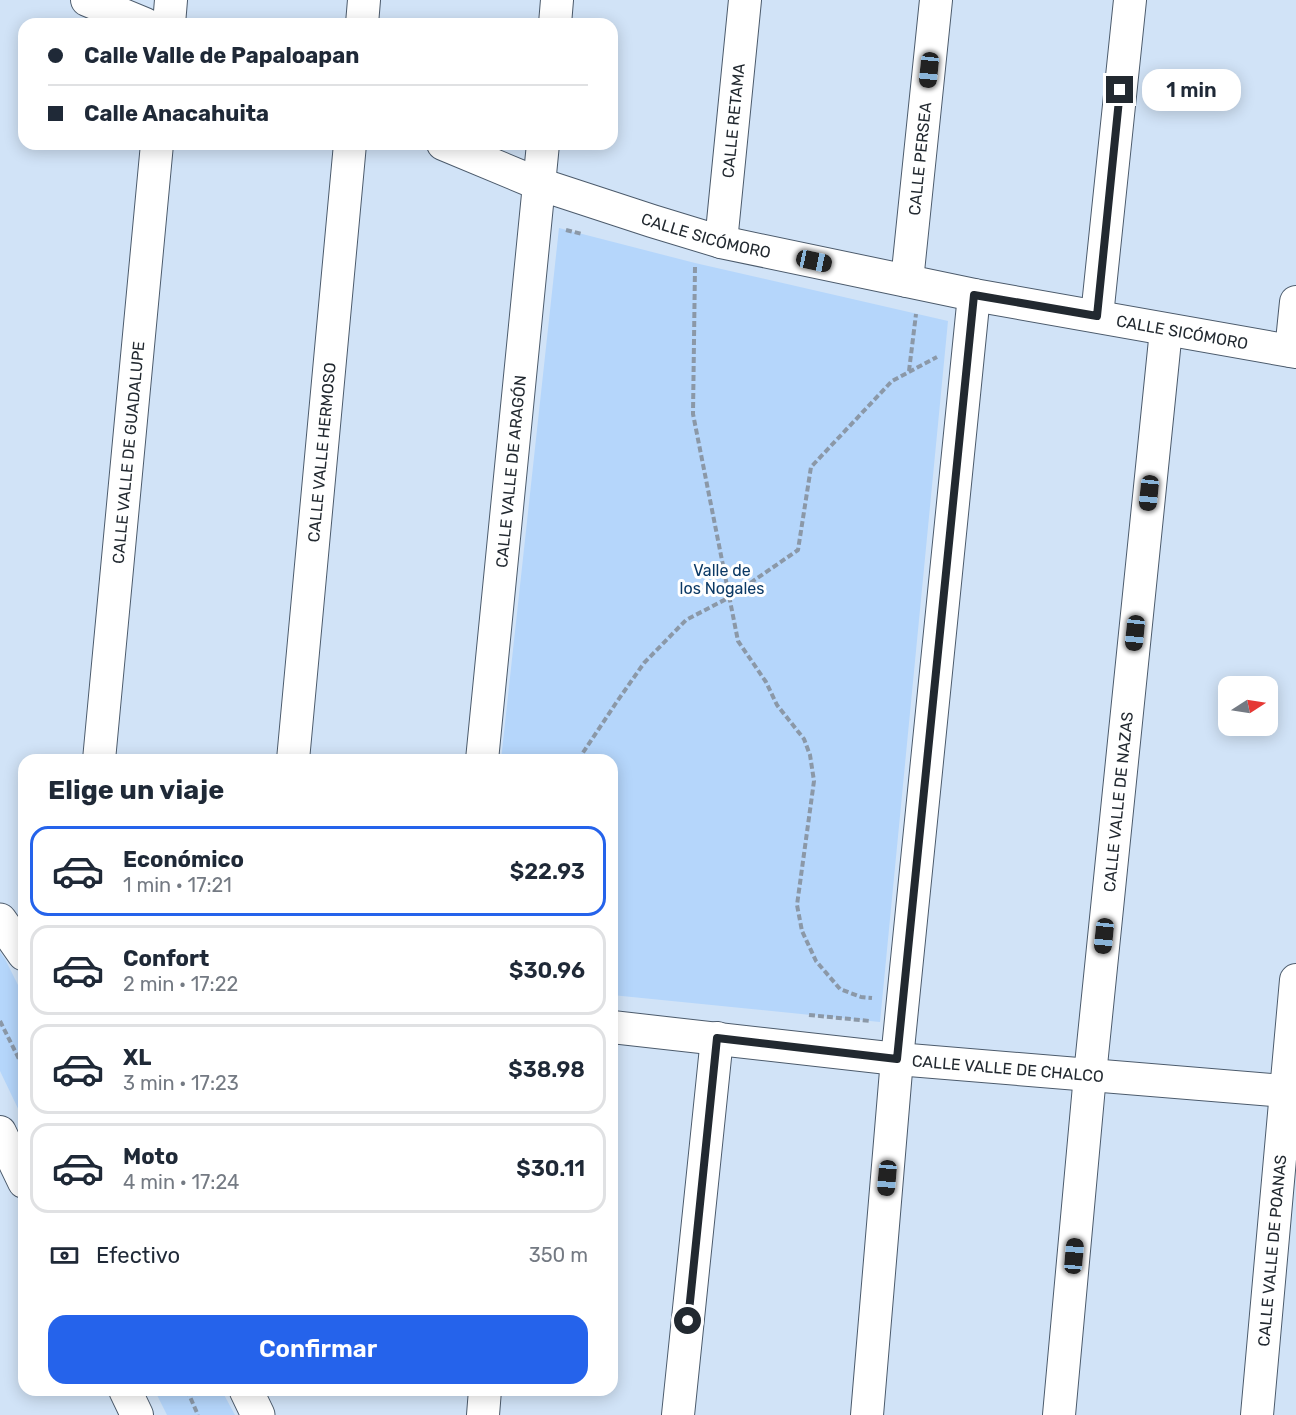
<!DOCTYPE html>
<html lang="es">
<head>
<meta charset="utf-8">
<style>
	body { margin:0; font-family:Rubik,sans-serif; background:#f2f2f3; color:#1f2937; height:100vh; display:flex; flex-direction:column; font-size:22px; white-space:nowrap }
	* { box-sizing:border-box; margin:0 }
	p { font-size:20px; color:#747a83 }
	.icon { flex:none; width:33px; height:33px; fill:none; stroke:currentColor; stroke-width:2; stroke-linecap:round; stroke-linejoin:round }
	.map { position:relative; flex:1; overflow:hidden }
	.panel { position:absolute; left:18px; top:754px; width:600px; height:642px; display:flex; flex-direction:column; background:#fff; border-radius:18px; box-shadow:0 3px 15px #0003 }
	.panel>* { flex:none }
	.guide { position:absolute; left:18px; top:18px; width:600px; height:132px; border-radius:18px; box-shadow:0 3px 15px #0003; display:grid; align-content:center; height:132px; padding:0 30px; background:#fff }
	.needle { width:39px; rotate:78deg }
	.tools { position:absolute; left:1218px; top:676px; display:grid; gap:12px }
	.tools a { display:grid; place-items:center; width:60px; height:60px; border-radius:12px; background:#fff; box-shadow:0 3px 15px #0003; font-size:30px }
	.end { position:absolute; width:27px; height:27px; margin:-14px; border:8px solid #222930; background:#fff; box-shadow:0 0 0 3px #fff }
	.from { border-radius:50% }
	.bubble { position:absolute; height:42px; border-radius:18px; background:#fff; box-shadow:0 3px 15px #0003; font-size:20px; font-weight:600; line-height:42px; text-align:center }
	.car { position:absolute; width:18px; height:36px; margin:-18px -9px; border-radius:8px; box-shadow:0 0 4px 2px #0007; background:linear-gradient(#222 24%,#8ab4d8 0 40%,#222 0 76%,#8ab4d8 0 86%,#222 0) }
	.guide b { display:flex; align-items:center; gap:21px; height:57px; font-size:22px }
	.guide b+b { border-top:2px solid #e0e1e3 }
	.guide i { width:15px; height:15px; background:#1f2937 }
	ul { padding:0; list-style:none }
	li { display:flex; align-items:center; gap:18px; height:90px; margin:0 12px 9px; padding:0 18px; border:3px solid #e0e1e3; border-radius:18px }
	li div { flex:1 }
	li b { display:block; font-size:22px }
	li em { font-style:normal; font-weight:600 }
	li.selected { border-color:#2563eb }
	li>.icon { width:54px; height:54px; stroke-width:1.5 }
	h2 { padding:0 30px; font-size:27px; line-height:72px }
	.pay { display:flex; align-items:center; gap:15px; height:66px; padding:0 30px; font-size:22px }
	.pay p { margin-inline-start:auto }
	.action { display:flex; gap:12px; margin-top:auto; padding:12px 30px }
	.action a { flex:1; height:69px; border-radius:18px; background:#2563eb; color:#fff; font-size:24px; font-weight:600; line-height:69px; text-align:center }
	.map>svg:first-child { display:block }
	.green { fill:#b5d6fb }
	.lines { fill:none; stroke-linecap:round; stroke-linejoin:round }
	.street-casing { stroke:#4c5b6c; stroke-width:34 }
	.secondary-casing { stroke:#4c5b6c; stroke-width:35 }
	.path { stroke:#8b98a7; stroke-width:4; stroke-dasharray:6 3; stroke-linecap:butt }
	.street { stroke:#fff; stroke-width:32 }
	.secondary { stroke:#fff; stroke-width:33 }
	.route { stroke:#222930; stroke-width:8 }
	.labels { text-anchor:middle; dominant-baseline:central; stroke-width:6; stroke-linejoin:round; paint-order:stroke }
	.street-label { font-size:16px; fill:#222930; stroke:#fff }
	.park-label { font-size:16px; fill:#0b3965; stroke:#fff }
</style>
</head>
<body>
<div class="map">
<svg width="1296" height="1415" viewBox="0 0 1296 1415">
	<rect width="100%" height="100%" fill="#d1e3f7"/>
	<g class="green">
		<path d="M559,228L695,263L948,321L880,1022L612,995V760H501Z"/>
		<path d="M0,952L5,959L24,997V1121L0,1071Z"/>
		<path d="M155,1391H222L235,1415H167Z"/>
	</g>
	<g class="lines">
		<g class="street-casing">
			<g id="street">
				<path d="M87,0L145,24"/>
				<path d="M169,24L171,0"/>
				<path d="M362,24L364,0"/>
				<path d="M555,24L557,0"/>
				<path id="s1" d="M443,144L539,184L652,221L721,242L974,295L1296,352"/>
				<path id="s2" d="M721,242L745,0"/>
				<path id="s3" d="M907,281L936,0"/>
				<path d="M1097,316L1130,0"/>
				<path d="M1291,351L1296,302"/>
				<path id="s4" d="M99,760L157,144"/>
				<path id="s5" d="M293,760L350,144"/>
				<path id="s6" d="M482,760L543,144"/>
				<path id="s7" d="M612,1027L897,1059L1296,1092"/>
				<path d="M0,1132L24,1182"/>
				<path d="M125,1390L137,1415"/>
				<path d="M483,1415L485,1390"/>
				<path d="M678,1415L717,1038"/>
				<path d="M867,1415L897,1059L974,295"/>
				<path id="s8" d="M1059,1415L1090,1075L1166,330"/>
				<path id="s9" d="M1257,1415L1296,980"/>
			</g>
		</g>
		<g class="secondary-casing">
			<g id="secondary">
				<path d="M0,920L24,954"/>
				<path d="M246,1390L258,1415"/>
			</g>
		</g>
		<g class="path">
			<path d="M566,230L582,234"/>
			<path d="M695,267L693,414L738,641L766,682L777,705L804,739L810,755L814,781L797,905L802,931L816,961L840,989L861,997L872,998"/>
			<path d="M909,371L916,314"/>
			<path d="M578,760L616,703L644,663L686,620L730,597L798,550L811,467L892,381L937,357"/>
			<path d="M809,1015L870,1021"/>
			<path d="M0,1021L24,1069"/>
			<path d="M187,1390L198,1415"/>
		</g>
		<use href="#street" class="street"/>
		<use href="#secondary" class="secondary"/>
	</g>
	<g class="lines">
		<path class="route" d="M688,1321L717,1038L897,1059L974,295L1097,316L1120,90"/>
	</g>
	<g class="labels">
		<g class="street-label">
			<text stroke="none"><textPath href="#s2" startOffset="122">CALLE RETAMA</textPath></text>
			<text stroke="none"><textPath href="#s3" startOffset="123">CALLE PERSEA</textPath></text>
			<text stroke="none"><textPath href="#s1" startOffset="279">CALLE SICÓMORO</textPath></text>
			<text stroke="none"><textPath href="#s1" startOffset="765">CALLE SICÓMORO</textPath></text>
			<text stroke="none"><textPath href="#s4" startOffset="309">CALLE VALLE DE GUADALUPE</textPath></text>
			<text stroke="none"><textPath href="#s5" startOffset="309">CALLE VALLE HERMOSO</textPath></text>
			<text stroke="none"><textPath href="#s6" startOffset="290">CALLE VALLE DE ARAGÓN</textPath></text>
			<text stroke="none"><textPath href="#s8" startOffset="616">CALLE VALLE DE NAZAS</textPath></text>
			<text stroke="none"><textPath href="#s7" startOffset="398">CALLE VALLE DE CHALCO</textPath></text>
			<text stroke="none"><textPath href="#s9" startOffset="165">CALLE VALLE DE POANAS</textPath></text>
		</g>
		<g class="park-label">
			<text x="722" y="570">Valle de<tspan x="722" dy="18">los Nogales</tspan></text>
		</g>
	</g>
</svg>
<div class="tools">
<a><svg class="needle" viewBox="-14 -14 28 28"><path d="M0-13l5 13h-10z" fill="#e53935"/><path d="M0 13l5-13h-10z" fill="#747a83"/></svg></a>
</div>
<i class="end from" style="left:688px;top:1321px"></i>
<i class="end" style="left:1120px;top:90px"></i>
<div class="bubble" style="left:1142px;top:69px;width:99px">1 min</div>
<i class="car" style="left:929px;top:70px;rotate:186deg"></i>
<i class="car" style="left:814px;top:261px;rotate:102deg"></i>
<i class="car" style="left:1149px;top:493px;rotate:186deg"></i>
<i class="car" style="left:1135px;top:633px;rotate:186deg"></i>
<i class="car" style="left:1104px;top:936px;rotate:186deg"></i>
<i class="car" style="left:887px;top:1178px;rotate:185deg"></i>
<i class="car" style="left:1074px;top:1256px;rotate:5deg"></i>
<div class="guide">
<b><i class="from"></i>Calle Valle de Papaloapan</b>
<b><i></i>Calle Anacahuita</b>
</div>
<section class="panel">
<h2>Elige un viaje</h2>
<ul>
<li class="selected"><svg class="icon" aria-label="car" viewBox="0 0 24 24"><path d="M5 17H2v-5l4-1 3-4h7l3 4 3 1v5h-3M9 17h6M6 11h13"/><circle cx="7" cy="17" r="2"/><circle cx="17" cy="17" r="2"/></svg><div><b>Económico</b><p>1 min · 17:21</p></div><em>$22.93</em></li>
<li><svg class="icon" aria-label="car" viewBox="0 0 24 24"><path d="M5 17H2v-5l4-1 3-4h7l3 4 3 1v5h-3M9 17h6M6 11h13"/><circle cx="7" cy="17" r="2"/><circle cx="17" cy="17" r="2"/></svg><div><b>Confort</b><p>2 min · 17:22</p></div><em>$30.96</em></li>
<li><svg class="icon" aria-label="car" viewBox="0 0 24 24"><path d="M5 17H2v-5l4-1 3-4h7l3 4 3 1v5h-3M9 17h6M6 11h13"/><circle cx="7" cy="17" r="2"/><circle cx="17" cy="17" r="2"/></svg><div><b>XL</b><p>3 min · 17:23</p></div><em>$38.98</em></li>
<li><svg class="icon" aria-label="car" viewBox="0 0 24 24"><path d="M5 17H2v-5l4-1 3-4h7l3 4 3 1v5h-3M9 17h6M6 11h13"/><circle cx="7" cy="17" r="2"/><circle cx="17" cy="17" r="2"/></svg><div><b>Moto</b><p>4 min · 17:24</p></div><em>$30.11</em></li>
</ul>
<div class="pay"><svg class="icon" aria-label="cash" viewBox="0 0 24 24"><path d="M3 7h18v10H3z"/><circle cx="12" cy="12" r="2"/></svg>Efectivo<p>350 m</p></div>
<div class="action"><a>Confirmar</a></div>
</section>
</div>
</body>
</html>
